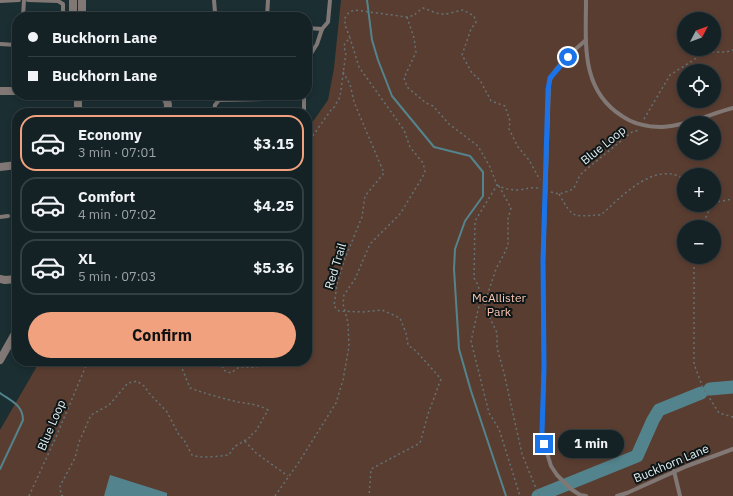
<!DOCTYPE html>
<html lang="en">
<head>
<meta charset="utf-8">
<style>
	body { margin:0; font-family:"IBM Plex Sans",sans-serif; background:#1d2a2e; color:#f1f3f6; height:100vh; display:flex; flex-direction:column; font-size:15px; white-space:nowrap }
	* { box-sizing:border-box; margin:0 }
	p { font-size:13px; color:#9da4a7 }
	.icon { flex:none; width:22px; height:22px; fill:none; stroke:currentColor; stroke-width:2; stroke-linecap:round; stroke-linejoin:round }
	.map { position:relative; flex:1; overflow:hidden }
	.drawer { position:absolute; left:12px; top:108px; width:300px; height:258px; display:flex; flex-direction:column; background:#142226; border-radius:16px; box-shadow:0 2px 6px #0003,0 0 0 1px #333f43 }
	.drawer>* { flex:none }
	.guide { position:absolute; left:12px; top:12px; width:300px; height:88px; border-radius:16px; box-shadow:0 2px 6px #0003,0 0 0 1px #333f43; display:grid; align-content:center; height:88px; padding:0 16px; background:#142226 }
	.needle { width:26px; rotate:49deg }
	.buttons { position:absolute; left:677px; top:12px; display:grid; gap:8px }
	.buttons a { display:grid; place-items:center; width:44px; height:44px; border-radius:50%; background:#142226; box-shadow:0 2px 6px #0003,0 0 0 1px #333f43; font-size:20px }
	.end { position:absolute; width:18px; height:18px; margin:-9px; border:5px solid #1a73e8; background:#fff; box-shadow:0 0 0 2px #fff }
	.from { border-radius:50% }
	.bubble { position:absolute; height:28px; border-radius:14px; background:#142226; box-shadow:0 2px 6px #0003,0 0 0 1px #333f43; font-size:13px; font-weight:700; line-height:28px; text-align:center }
	.guide b { display:flex; align-items:center; gap:14px; height:38px; font-size:15px }
	.guide b+b { border-top:1px solid #333f43 }
	.guide i { width:10px; height:10px; background:#f1f3f6 }
	ul { padding:7px 0 0; list-style:none }
	li { display:flex; align-items:center; gap:12px; height:56px; margin:0 8px 6px; padding:0 8px; border:2px solid #333f43; border-radius:16px }
	li div { flex:1 }
	li b { display:block; font-size:15px }
	li em { font-style:normal; font-weight:700 }
	li.current { border-color:#f2a17e }
	li>.icon { width:36px; height:36px; stroke-width:1.5 }
	.primary-button { display:flex; gap:8px; margin-top:auto; padding:8px 16px }
	.primary-button a { flex:1; height:46px; border-radius:24px; background:#f2a17e; color:#111; font-size:16px; font-weight:700; line-height:46px; text-align:center }
	.map>svg:first-child { display:block }
	.green { fill:#5a3d31; fill-rule:evenodd }
	.water { fill:#53848d }
	.lines { fill:none; stroke-linecap:round; stroke-linejoin:round }
	.stream { stroke:#53848d; stroke-width:2 }
	.river { stroke:#53848d; stroke-width:13 }
	.path { stroke:#637376; stroke-width:1.5; stroke-dasharray:2 3; stroke-linecap:butt }
	.lane { stroke:#817875; stroke-width:4 }
	.street { stroke:#817875; stroke-width:8 }
	.route { stroke:#1a73e8; stroke-width:5 }
	.labels { text-anchor:middle; dominant-baseline:central; stroke-width:4; stroke-linejoin:round; paint-order:stroke }
	.street-label { font-size:12px; fill:#e4eff1; stroke:#0d1516 }
	.park-label { font-size:12px; fill:#fcc7b1; stroke:#0d1516 }
</style>
</head>
<body>
<div class="map">
<svg width="733" height="496" viewBox="0 0 733 496">
	<rect width="100%" height="100%" fill="#1b2e32"/>
	<path class="green" d="M341,0H733V496H0V430L40,361H307V130L328,100L334,68ZM684,19H714V49H684ZM684,71H714V101H684ZM684,123H714V153H684ZM684,175H714V205H684ZM684,227H714V257H684Z"/>
	<path class="water" d="M110,475L167,493V496H104Z"/>
	<g class="lines">
		<g class="stream">
			<path d="M367,0L372,40L378,60L392,96L434,147L470,156L483,172V196L465,221L455,249L454,269L459,349L471,391L506,496"/>
			<path d="M0,393C11,401 23,405 23,420L0,469"/>
		</g>
		<g class="river">
			<path d="M710,389L733,387"/>
			<path d="M538,496L637,456L653,420L659,410L701,393"/>
		</g>
		<g class="path">
			<path d="M407,17L414,38L416,52L404,78L407,87L426,103L433,106L449,124L478,146L490,167L497,185L475,221L474,278L478,285L481,297L471,341L489,413L499,429L520,496"/>
			<path d="M343,72L350,84L354,102L384,173L365,196L362,217L344,261L337,284L334,306L339,311L363,312L382,310L400,318L406,333L408,345L416,351L441,379L428,414L420,443L371,469L369,496"/>
			<path d="M644,119L670,75L706,52H726L733,50"/>
			<path d="M307,144L331,110L333,109L340,97L346,52C342,45 345,43 350,38L345,25V18L349,12L355,10L407,17L415,15L416,13L423,8C430,10 436,14 443,14C449,14 457,11 463,10L474,16L476,22L471,29L462,55L472,73L480,80L491,101L505,106L510,121L509,129L518,147L529,160L540,180"/>
			<path d="M497,185C504,189 511,190 519,190C527,189 533,186 541,189"/>
			<path d="M499,186L511,208L508,219V245L504,254L496,269L485,302V307L497,333V348L504,373L522,454L539,496"/>
			<path d="M551,192L559,194L569,191L574,188L580,175L588,168L632,132L639,130"/>
			<path d="M559,194C574,220 572,216 601,215C621,197 655,160 684,179"/>
			<path d="M714,204L716,202L733,199"/>
			<path d="M702,227L709,210L713,205"/>
			<path d="M694,257V364L703,388L719,413L733,417"/>
			<path d="M307,352L309,354L307,357"/>
			<path d="M222,361L223,370L231,373L239,367H254L303,361"/>
			<path d="M245,441L256,453L288,476"/>
			<path d="M29,496L56,437L88,361"/>
			<path d="M63,496L61,495L60,486L75,458L79,442L91,415L109,405L128,383L137,381L144,386L149,393L167,412L179,435L184,440L192,455C203,459 217,456 229,455L234,447L252,436V434L256,431L268,410C257,404 250,404 238,402C222,398 206,394 190,388L179,361"/>
			<path d="M275,496L299,462L336,403L343,380L349,346L348,323L343,304L344,295L355,279L370,244L400,214L422,178L425,171L423,163L410,147L404,130L359,67L350,38"/>
		</g>
		<g class="lane">
			<path d="M28,0L58,1L63,4V17"/>
			<path d="M214,0L215,12L218,15H237"/>
			<path d="M586,0C586,43 580,89 622,116C633,124 648,127 662,127C685,126 710,114 733,108"/>
			<path d="M0,1L19,0"/>
			<path d="M23,17L24,0"/>
			<path d="M267,17L268,0"/>
			<path d="M307,28L322,29"/>
			<path d="M0,44L17,45"/>
			<path d="M307,60L317,44L322,29L328,22L330,0"/>
			<path d="M304,95V113"/>
			<path d="M214,113L215,105L219,100L304,98"/>
			<path d="M0,217L8,216"/>
			<path d="M674,471L680,496"/>
			<path d="M586,496L580,495L571,489L557,475L551,466L547,453L542,432L544,368L543,261L549,83C553,68 574,50 586,40"/>
			<path d="M617,496L627,493L687,466L733,449"/>
		</g>
		<g class="street">
			<path d="M73,0V17"/>
			<path d="M82,17V0"/>
			<path d="M0,91H17"/>
			<path d="M78,95V113"/>
			<path d="M162,95C168,100 170,105 166,113"/>
			<path d="M0,167L17,165"/>
			<path d="M0,279L5,280L17,279"/>
			<path d="M0,360L17,330"/>
		</g>
	</g>
	<g class="lines">
		<path class="route" d="M544,444L542,432L544,368L543,261L548,90L550,78L568,57"/>
	</g>
	<g class="labels">
		<g class="street-label">
			<text transform="translate(603 145) rotate(-39)">Blue Loop</text>
			<text transform="translate(335 266) rotate(-73)">Red Trail</text>
			<text transform="translate(51 425) rotate(-67)">Blue Loop</text>
			<text transform="translate(671 463) rotate(-23)">Buckhorn Lane</text>
		</g>
		<g class="park-label">
			<text x="499" y="297">McAllister<tspan x="499" dy="14">Park</tspan></text>
		</g>
	</g>
</svg>
<div class="buttons">
<a><svg class="needle" viewBox="-14 -14 28 28"><path d="M0-13l5 13h-10z" fill="#e53935"/><path d="M0 13l5-13h-10z" fill="#9da4a7"/></svg></a>
<a><svg class="icon" aria-label="locate" viewBox="0 0 24 24"><circle cx="12" cy="12" r="6"/><path d="M12 2v4M12 18v4M2 12h4M18 12h4"/></svg></a>
<a><svg class="icon" aria-label="layers" viewBox="0 0 24 24"><path d="M12 4l9 5-9 5-9-5zM3 14l9 5 9-5"/></svg></a>
<a>+</a>
<a>−</a>
</div>
<i class="end from" style="left:568px;top:57px"></i>
<i class="end" style="left:544px;top:444px"></i>
<div class="bubble" style="left:558px;top:430px;width:66px">1 min</div>
<div class="guide">
<b><i class="from"></i>Buckhorn Lane</b>
<b><i></i>Buckhorn Lane</b>
</div>
<section class="drawer">
<ul>
<li class="current"><svg class="icon" aria-label="car" viewBox="0 0 24 24"><path d="M5 17H2v-5l4-1 3-4h7l3 4 3 1v5h-3M9 17h6M6 11h13"/><circle cx="7" cy="17" r="2"/><circle cx="17" cy="17" r="2"/></svg><div><b>Economy</b><p>3 min · 07:01</p></div><em>$3.15</em></li>
<li><svg class="icon" aria-label="car" viewBox="0 0 24 24"><path d="M5 17H2v-5l4-1 3-4h7l3 4 3 1v5h-3M9 17h6M6 11h13"/><circle cx="7" cy="17" r="2"/><circle cx="17" cy="17" r="2"/></svg><div><b>Comfort</b><p>4 min · 07:02</p></div><em>$4.25</em></li>
<li><svg class="icon" aria-label="car" viewBox="0 0 24 24"><path d="M5 17H2v-5l4-1 3-4h7l3 4 3 1v5h-3M9 17h6M6 11h13"/><circle cx="7" cy="17" r="2"/><circle cx="17" cy="17" r="2"/></svg><div><b>XL</b><p>5 min · 07:03</p></div><em>$5.36</em></li>
</ul>
<div class="primary-button"><a>Confirm</a></div>
</section>
</div>
</body>
</html>
